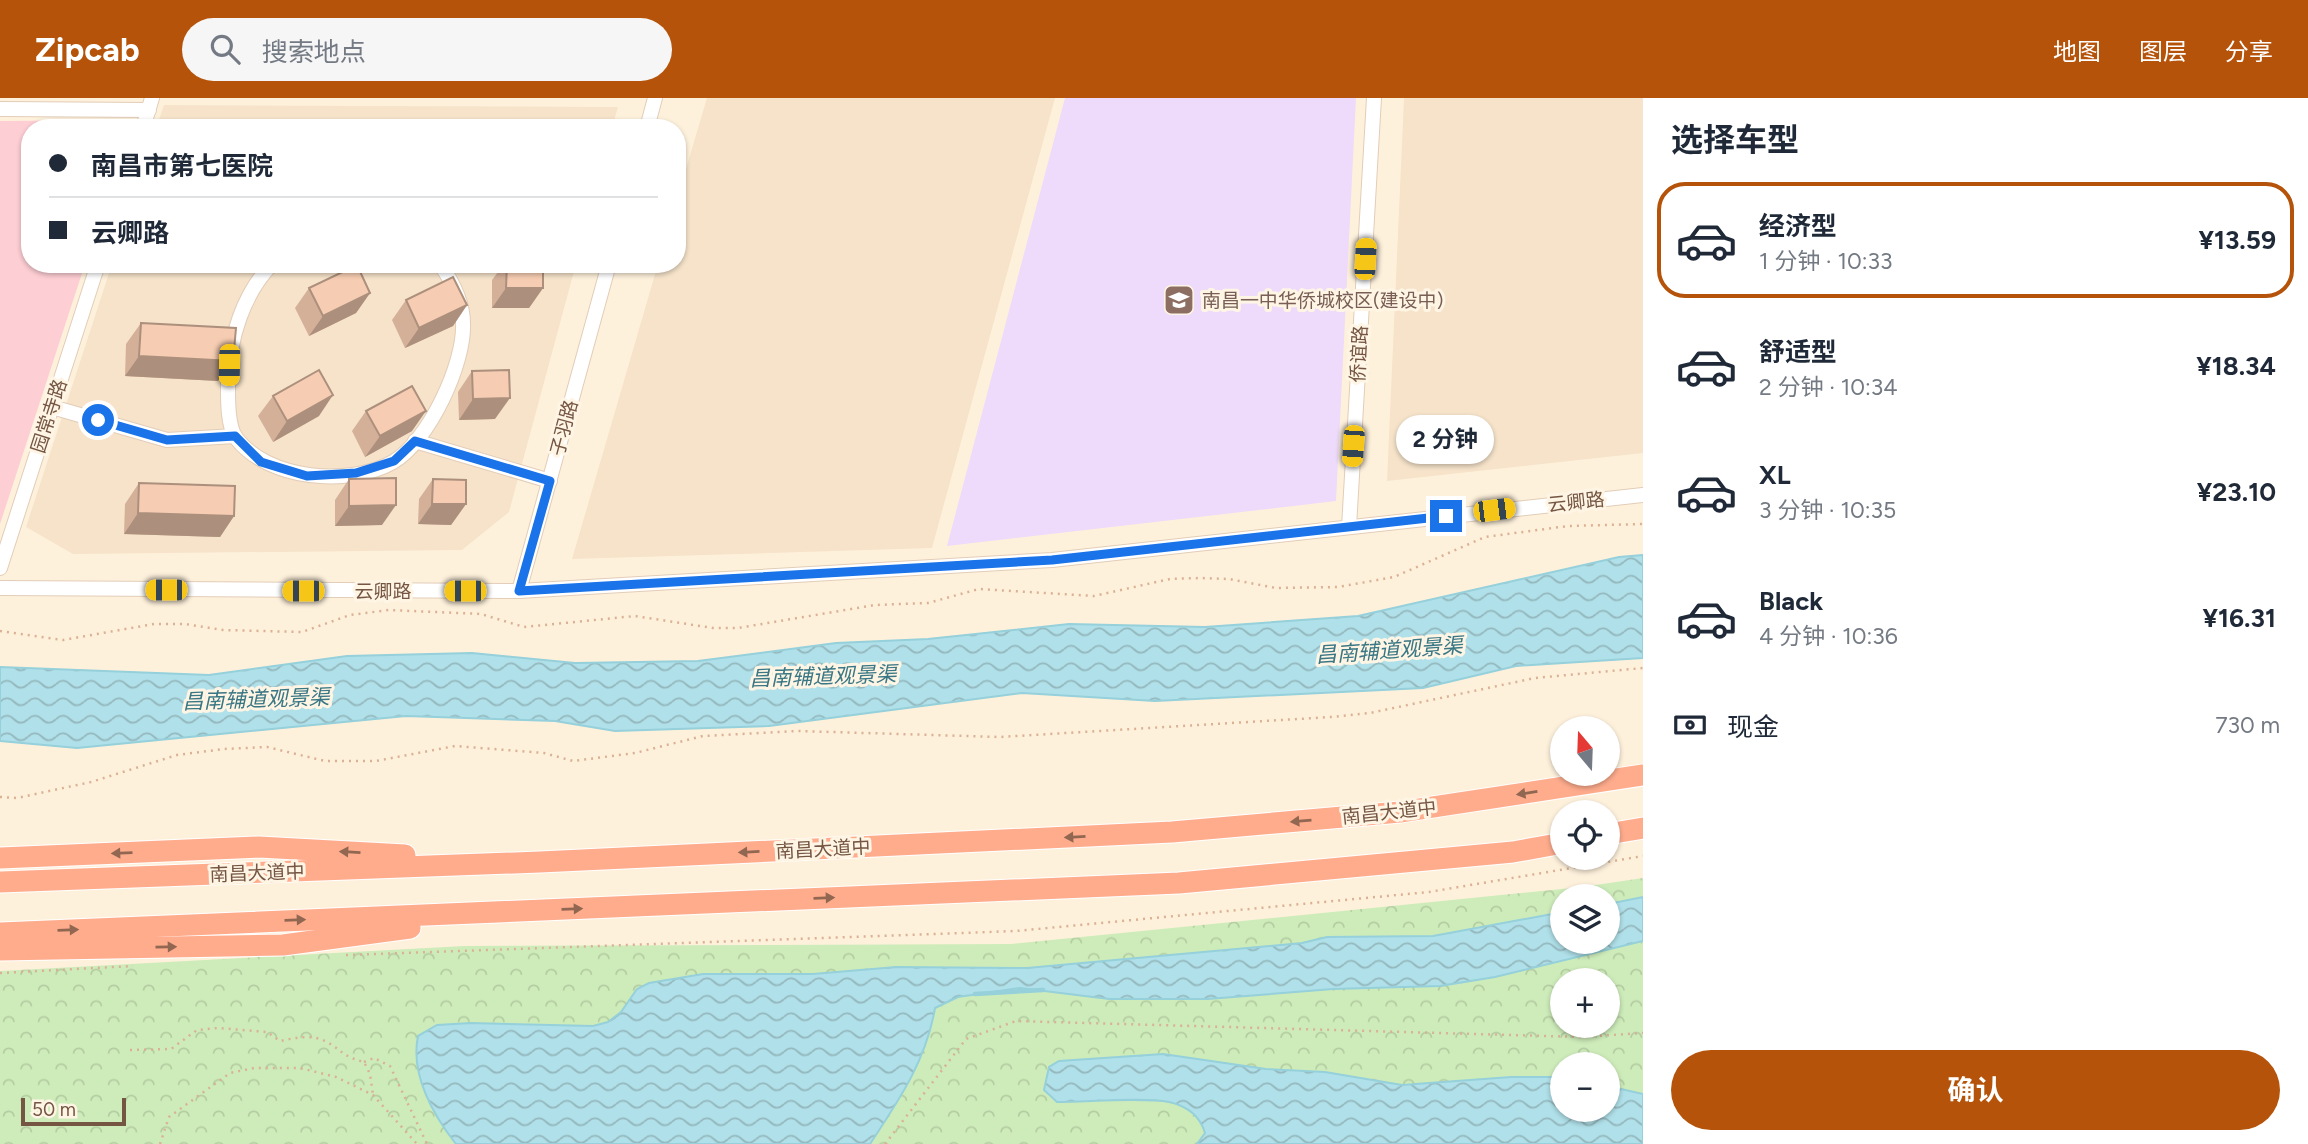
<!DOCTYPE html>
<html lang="zh">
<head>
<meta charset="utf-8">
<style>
	body { margin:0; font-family:Figtree,"Noto Sans SC",sans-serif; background:#f6f6f7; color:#1f2937; height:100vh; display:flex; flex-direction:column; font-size:26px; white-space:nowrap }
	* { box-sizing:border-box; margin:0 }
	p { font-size:23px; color:#747a83 }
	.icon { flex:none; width:38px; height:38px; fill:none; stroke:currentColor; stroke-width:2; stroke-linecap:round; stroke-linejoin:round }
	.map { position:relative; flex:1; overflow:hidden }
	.sheet { display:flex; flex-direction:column; background:#fff; width:665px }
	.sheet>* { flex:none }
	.guide { position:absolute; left:21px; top:21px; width:665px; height:154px; border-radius:28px; box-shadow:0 2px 5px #0004; display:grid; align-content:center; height:154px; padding:0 28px; background:#fff }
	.needle { width:46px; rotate:341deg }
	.fabs { position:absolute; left:1550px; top:618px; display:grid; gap:14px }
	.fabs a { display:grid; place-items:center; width:70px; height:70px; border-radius:50%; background:#fff; box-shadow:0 2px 5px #0004; font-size:35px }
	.scale { position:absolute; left:21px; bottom:18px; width:105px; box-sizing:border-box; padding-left:7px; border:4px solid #755643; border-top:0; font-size:19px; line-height:24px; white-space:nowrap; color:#755643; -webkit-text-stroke:5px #fff5e5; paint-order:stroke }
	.end { position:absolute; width:32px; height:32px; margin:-16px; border:9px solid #1a73e8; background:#fff; box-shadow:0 0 0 4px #fff }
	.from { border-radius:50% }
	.bubble { position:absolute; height:49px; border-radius:24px; background:#fff; box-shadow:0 2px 5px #0004; font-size:23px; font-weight:700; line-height:49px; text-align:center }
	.car { position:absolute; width:21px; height:42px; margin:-21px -10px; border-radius:9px; box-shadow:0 0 5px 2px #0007; background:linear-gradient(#f5c518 24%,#345 0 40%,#f5c518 0 76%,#345 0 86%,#f5c518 0) }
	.guide b { display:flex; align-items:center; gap:24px; height:66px; font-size:26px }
	.guide b+b { border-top:2px solid #e0e1e3 }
	.guide i { width:18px; height:18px; background:#1f2937 }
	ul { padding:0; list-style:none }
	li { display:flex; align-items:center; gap:21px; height:116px; margin:0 14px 10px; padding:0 14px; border:4px solid transparent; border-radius:28px }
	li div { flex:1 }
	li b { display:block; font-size:26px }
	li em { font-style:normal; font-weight:700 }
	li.active { border-color:#b45309 }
	li>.icon { width:63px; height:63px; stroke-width:1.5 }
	h2 { padding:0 28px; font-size:32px; line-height:84px }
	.pay { display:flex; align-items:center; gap:18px; height:77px; padding:0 28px; font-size:26px }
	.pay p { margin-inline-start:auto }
	.action { display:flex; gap:14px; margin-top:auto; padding:14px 28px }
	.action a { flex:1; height:80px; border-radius:42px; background:#b45309; color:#fff; font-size:28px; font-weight:700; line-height:80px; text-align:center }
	header { display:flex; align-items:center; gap:42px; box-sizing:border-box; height:98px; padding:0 35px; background:#b45309; color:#fff }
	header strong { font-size:33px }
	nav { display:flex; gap:38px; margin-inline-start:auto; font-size:24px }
	.search { width:490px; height:63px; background:#f6f6f7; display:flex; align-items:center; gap:18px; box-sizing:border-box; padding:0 24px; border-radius:38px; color:#747a83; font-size:26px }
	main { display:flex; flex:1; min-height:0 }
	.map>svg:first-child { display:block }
	.residential { fill:#f6e3ca }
	.education { fill:#eedafa }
	.medical { fill:#fdced4 }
	.park { fill:url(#park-crowns); fill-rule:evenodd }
	.water { fill:url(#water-waves); stroke:#95d0db; stroke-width:2 }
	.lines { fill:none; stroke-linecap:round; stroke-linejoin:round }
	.stream { stroke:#95d0db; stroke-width:4.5 }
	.minor-casing { stroke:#e2cdb8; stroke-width:16 }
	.highway-casing { stroke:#fff; stroke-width:23 }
	.path { stroke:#dab195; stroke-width:2.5; stroke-dasharray:2 5; stroke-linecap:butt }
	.minor { stroke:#fff; stroke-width:14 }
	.highway { stroke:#ffac8d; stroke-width:21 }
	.wall { fill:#d4b099 }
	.shaded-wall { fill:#ac907d }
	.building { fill:#f6cdb2; stroke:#ac907d; stroke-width:2 }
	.oneway { fill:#916752 }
	.route { stroke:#1a73e8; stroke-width:9 }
	.labels { text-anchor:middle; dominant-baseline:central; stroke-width:6; stroke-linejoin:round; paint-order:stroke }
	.education-label { font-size:19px; fill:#785e54; stroke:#fff5e5; text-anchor:start }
	.street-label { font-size:19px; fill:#755643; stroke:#fff5e5 }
	.water-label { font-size:21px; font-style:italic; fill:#397784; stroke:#fff5e5 }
</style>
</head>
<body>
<header>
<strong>Zipcab</strong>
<div class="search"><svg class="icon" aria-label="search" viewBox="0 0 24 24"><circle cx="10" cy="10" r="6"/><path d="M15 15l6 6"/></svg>搜索地点</div>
<nav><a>地图</a><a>图层</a><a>分享</a></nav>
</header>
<main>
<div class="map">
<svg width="1643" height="1046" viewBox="0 0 1643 1046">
	<defs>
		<pattern id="park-crowns" width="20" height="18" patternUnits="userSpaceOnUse" patternTransform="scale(1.75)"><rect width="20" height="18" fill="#ceecba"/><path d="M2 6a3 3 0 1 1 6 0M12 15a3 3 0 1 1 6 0" fill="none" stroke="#b4cca1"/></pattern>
		<pattern id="water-waves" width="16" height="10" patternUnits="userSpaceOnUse" patternTransform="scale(1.75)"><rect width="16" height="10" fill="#b0e0e9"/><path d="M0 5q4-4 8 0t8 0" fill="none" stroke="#94b8be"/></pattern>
	</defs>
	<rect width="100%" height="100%" fill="#fef1dc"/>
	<g class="residential">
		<path d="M707,0H1055L932,450L572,461L658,166H677V101Z"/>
		<path d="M1404,0H1643V355L1387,383Z"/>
		<path d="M164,7L618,9L612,30H156Z"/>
		<path d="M112,166H576L509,414L462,452L73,456L26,429Z"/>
	</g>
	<path class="education" d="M1065,0H1356L1336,403L947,448Z"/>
	<path class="medical" d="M132,22L130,30H30V166H85L0,426V23Z"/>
	<path class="park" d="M1643,780V1046H0V873L464,848L1011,846L1582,789ZM1563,798H1608V844H1563ZM1563,882H1608V928H1563ZM1563,966H1608V1012H1563Z"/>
	<g class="water">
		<path d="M1643,457V560L1516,568L1423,590L1155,603L1022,595L769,628L615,633L555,623L406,618L77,650L0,643V569L209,577L347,558L472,555L575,565L698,563L836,545L928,541L1069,526L1205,529L1358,518L1619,459Z"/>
		<path d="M1643,799V843L1495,879L1440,888L1333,891L1208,901H1109L1020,890L958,899L935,910C926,963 899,1002 870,1046H456C433,1017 410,976 418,938L437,927L471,925L593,928L608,924L621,914L637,891L649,885L703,876H813L896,869L1027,870L1302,845L1327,839L1433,838L1563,814V844H1608V806Z"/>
		<path d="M1163,956L1266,971L1325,974L1402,987L1511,979H1563V1012H1608V988L1643,996V1046H1197L1205,1035C1200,1018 1187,1008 1169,1004C1142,999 1088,1004 1057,1004L1044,992L1049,969L1059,963Z"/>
	</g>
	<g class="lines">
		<path class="stream" d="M975,896L1043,892"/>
		<g class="minor-casing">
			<g id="minor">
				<path d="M0,11L149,12"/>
				<path d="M143,30L152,0"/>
				<path d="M647,30L655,0"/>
				<path d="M272,166C243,196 229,241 228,283C228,299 227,327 236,340C268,382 349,389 393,364C429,343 465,265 463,225C463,204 452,183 440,166"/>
				<path d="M52,309L167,342L235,338"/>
				<path d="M415,343L550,383"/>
				<path d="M1349,429L1374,0"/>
				<path d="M0,470L98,166"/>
				<path d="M0,490L519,493L1052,462L1643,397"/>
				<path d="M519,493L609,166"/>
			</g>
		</g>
		<g class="highway-casing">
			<g id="highway">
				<path d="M1608,736L1643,730"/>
				<path d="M0,760L259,749L405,757"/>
				<path d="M0,784L540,764L1172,734L1400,714L1643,677"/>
				<path d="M0,835L1179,785L1513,754L1563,745"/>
				<path d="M0,852L283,847L410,830"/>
			</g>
		</g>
		<g class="path">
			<path d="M0,533L63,542L154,526H185L223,532L302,534L350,517L389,512L481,516L524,529L635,518L713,530H738L875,507L928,505L979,491L1094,498L1170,481L1200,480L1229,481L1276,490L1338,489L1394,479L1485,439L1568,428L1643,426"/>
			<path d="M0,699L17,700L91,684L177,657L224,651L267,649L325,663H376L455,648L544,655L573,663L635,655L703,638L798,633L1000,639L1331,619L1370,615L1535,580L1643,570"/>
			<path d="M346,857L1016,833L1429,794L1643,758"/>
			<path d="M0,875L133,868"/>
			<path d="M130,952L171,951L197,932L218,930L267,934L280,943C295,940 310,936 325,943C341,951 341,958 364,964L370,976L373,997"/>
			<path d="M364,964L374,960L390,968L427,1046"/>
			<path d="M160,1046L169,1019L230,975L254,970H300L336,979L373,997L417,1046"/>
			<path d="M885,1046L966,941L1016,923L1581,939L1643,935"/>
		</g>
		<use href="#minor" class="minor"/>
		<use href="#highway" class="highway"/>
	</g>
	<g class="wall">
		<path d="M504,166H543V190L529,210H492V182Z"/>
		<path d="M309,190L370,195L356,215L309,238L295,210Z"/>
		<path d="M406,202L467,207L453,228L405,250L392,222Z"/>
		<path d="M141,225L218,283L125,278L126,246Z"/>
		<path d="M472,273L495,321L459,322L458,294Z"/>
		<path d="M273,298L319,318L273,344L258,318Z"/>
		<path d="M366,313L412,333L365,359L352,333Z"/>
		<path d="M349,381L382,427L335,428V402Z"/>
		<path d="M433,381L466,406L451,427L418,426L419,401Z"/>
		<path d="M139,385L234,418L220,439L124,436L125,406Z"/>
	</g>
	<g class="shaded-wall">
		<path d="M506,190H543L529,210H492Z"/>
		<path d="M370,195L356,215L309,238L323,218Z"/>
		<path d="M467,207L453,228L405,250L419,230Z"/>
		<path d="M139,258L233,263L218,283L125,278Z"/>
		<path d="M333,297L319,318L273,344L287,323Z"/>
		<path d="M510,300L495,321L459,322L473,301Z"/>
		<path d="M426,313L412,333L365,359L380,338Z"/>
		<path d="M432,406H466L451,427L418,426Z"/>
		<path d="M396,407L382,427L335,428L349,408Z"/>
		<path d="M138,415L234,418L220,439L124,436Z"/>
	</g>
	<g class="building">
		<path d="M507,166H543V190H506Z"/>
		<path d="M357,167L370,195L323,218L309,190Z"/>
		<path d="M453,179L467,207L419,230L406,202Z"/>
		<path d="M141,225L236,230L233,263L139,258Z"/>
		<path d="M319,272L333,297L287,323L273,298Z"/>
		<path d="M509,272L510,300L473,301L472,273Z"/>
		<path d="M412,288L426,313L380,338L366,313Z"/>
		<path d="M396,380V407L349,408V381Z"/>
		<path d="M433,381L466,382V406H432Z"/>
		<path d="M139,385L235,388L234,418L138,415Z"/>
	</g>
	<defs><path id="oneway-solid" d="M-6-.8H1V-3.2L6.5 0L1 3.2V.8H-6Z" transform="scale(1.75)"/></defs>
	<g class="oneway">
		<use href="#oneway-solid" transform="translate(1527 695) rotate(171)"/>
		<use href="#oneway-solid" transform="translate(1301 723) rotate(175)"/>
		<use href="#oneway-solid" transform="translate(1075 739) rotate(177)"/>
		<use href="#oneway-solid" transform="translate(350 754) rotate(-177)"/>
		<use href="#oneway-solid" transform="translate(749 754) rotate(177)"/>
		<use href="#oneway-solid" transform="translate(122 755) rotate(178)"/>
		<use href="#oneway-solid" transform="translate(824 800) rotate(-2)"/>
		<use href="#oneway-solid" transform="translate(572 811) rotate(-2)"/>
		<use href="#oneway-solid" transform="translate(295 822) rotate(-2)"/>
		<use href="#oneway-solid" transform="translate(68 832) rotate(-2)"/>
		<use href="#oneway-solid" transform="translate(166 849) rotate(-1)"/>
	</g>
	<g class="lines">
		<path class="route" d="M98,322L167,342L235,338L261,364L307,378L356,375L394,363L415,343L550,383L519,493L1052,462L1446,418"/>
	</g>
	<defs>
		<g id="school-square" transform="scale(1.575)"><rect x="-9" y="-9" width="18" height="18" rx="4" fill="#8d6e63" stroke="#fff5e5"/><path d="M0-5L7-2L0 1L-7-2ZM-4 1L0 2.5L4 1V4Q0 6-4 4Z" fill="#fff"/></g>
	</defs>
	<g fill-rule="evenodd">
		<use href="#school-square" x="1179" y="202"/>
	</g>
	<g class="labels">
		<g class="education-label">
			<text x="1202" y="202">南昌一中华侨城校区(建设中)</text>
		</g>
		<g class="street-label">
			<text transform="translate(1359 256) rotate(-87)">侨谊路</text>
			<text transform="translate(49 318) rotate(-72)">园常寺路</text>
			<text transform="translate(564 330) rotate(-75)">子羽路</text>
			<text transform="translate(1576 404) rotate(-6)">云卿路</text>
			<text x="383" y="493">云卿路</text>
			<text transform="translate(1389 714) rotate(-6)">南昌大道中</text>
			<text transform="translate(823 751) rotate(-3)">南昌大道中</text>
			<text transform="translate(257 775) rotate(-2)">南昌大道中</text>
		</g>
		<g class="water-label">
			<text transform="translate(1389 552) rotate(-4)">昌南辅道观景渠</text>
			<text transform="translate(823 578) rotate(-2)">昌南辅道观景渠</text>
			<text transform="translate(256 601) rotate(-2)">昌南辅道观景渠</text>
		</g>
	</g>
</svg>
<div class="fabs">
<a><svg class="needle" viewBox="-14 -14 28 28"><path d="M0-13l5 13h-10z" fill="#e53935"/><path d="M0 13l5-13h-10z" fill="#747a83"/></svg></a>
<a><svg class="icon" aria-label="locate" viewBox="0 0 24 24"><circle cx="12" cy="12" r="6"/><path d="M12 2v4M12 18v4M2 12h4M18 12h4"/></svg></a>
<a><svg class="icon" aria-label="layers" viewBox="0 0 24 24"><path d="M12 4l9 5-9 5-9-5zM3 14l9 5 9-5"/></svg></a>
<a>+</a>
<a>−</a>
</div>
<div class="scale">50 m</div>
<i class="end from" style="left:98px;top:322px"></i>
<i class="end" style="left:1446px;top:418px"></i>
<div class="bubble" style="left:1396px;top:317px;width:98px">2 分钟</div>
<i class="car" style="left:1365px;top:161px;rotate:3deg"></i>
<i class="car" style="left:229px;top:267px;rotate:181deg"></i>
<i class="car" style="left:1353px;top:348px;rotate:184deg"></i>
<i class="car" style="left:1494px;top:412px;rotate:83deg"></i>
<i class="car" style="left:166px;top:492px;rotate:270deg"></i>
<i class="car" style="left:303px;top:493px;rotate:270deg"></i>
<i class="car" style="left:465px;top:493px;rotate:270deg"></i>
<div class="guide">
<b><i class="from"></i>南昌市第七医院</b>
<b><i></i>云卿路</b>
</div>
</div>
<section class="sheet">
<h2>选择车型</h2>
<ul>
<li class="active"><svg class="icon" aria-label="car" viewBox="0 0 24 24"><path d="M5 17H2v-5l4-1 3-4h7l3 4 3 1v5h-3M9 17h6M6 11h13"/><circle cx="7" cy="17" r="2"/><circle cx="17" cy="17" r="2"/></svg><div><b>经济型</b><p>1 分钟 · 10:33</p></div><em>¥13.59</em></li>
<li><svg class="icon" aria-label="car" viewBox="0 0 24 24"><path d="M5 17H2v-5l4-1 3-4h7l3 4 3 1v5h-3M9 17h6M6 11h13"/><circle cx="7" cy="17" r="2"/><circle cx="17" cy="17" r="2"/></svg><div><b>舒适型</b><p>2 分钟 · 10:34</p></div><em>¥18.34</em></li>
<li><svg class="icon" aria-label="car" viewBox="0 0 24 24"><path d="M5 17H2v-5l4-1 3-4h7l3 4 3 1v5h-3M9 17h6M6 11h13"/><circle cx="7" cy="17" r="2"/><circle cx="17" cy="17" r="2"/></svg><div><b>XL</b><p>3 分钟 · 10:35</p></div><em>¥23.10</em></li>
<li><svg class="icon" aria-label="car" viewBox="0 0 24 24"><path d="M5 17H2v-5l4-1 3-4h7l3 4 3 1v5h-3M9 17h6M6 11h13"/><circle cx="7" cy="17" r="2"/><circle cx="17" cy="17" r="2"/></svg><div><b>Black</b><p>4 分钟 · 10:36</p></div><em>¥16.31</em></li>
</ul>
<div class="pay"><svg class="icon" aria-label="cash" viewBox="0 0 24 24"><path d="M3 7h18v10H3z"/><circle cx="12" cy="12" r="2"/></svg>现金<p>730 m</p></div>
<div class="action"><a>确认</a></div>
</section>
</main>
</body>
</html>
